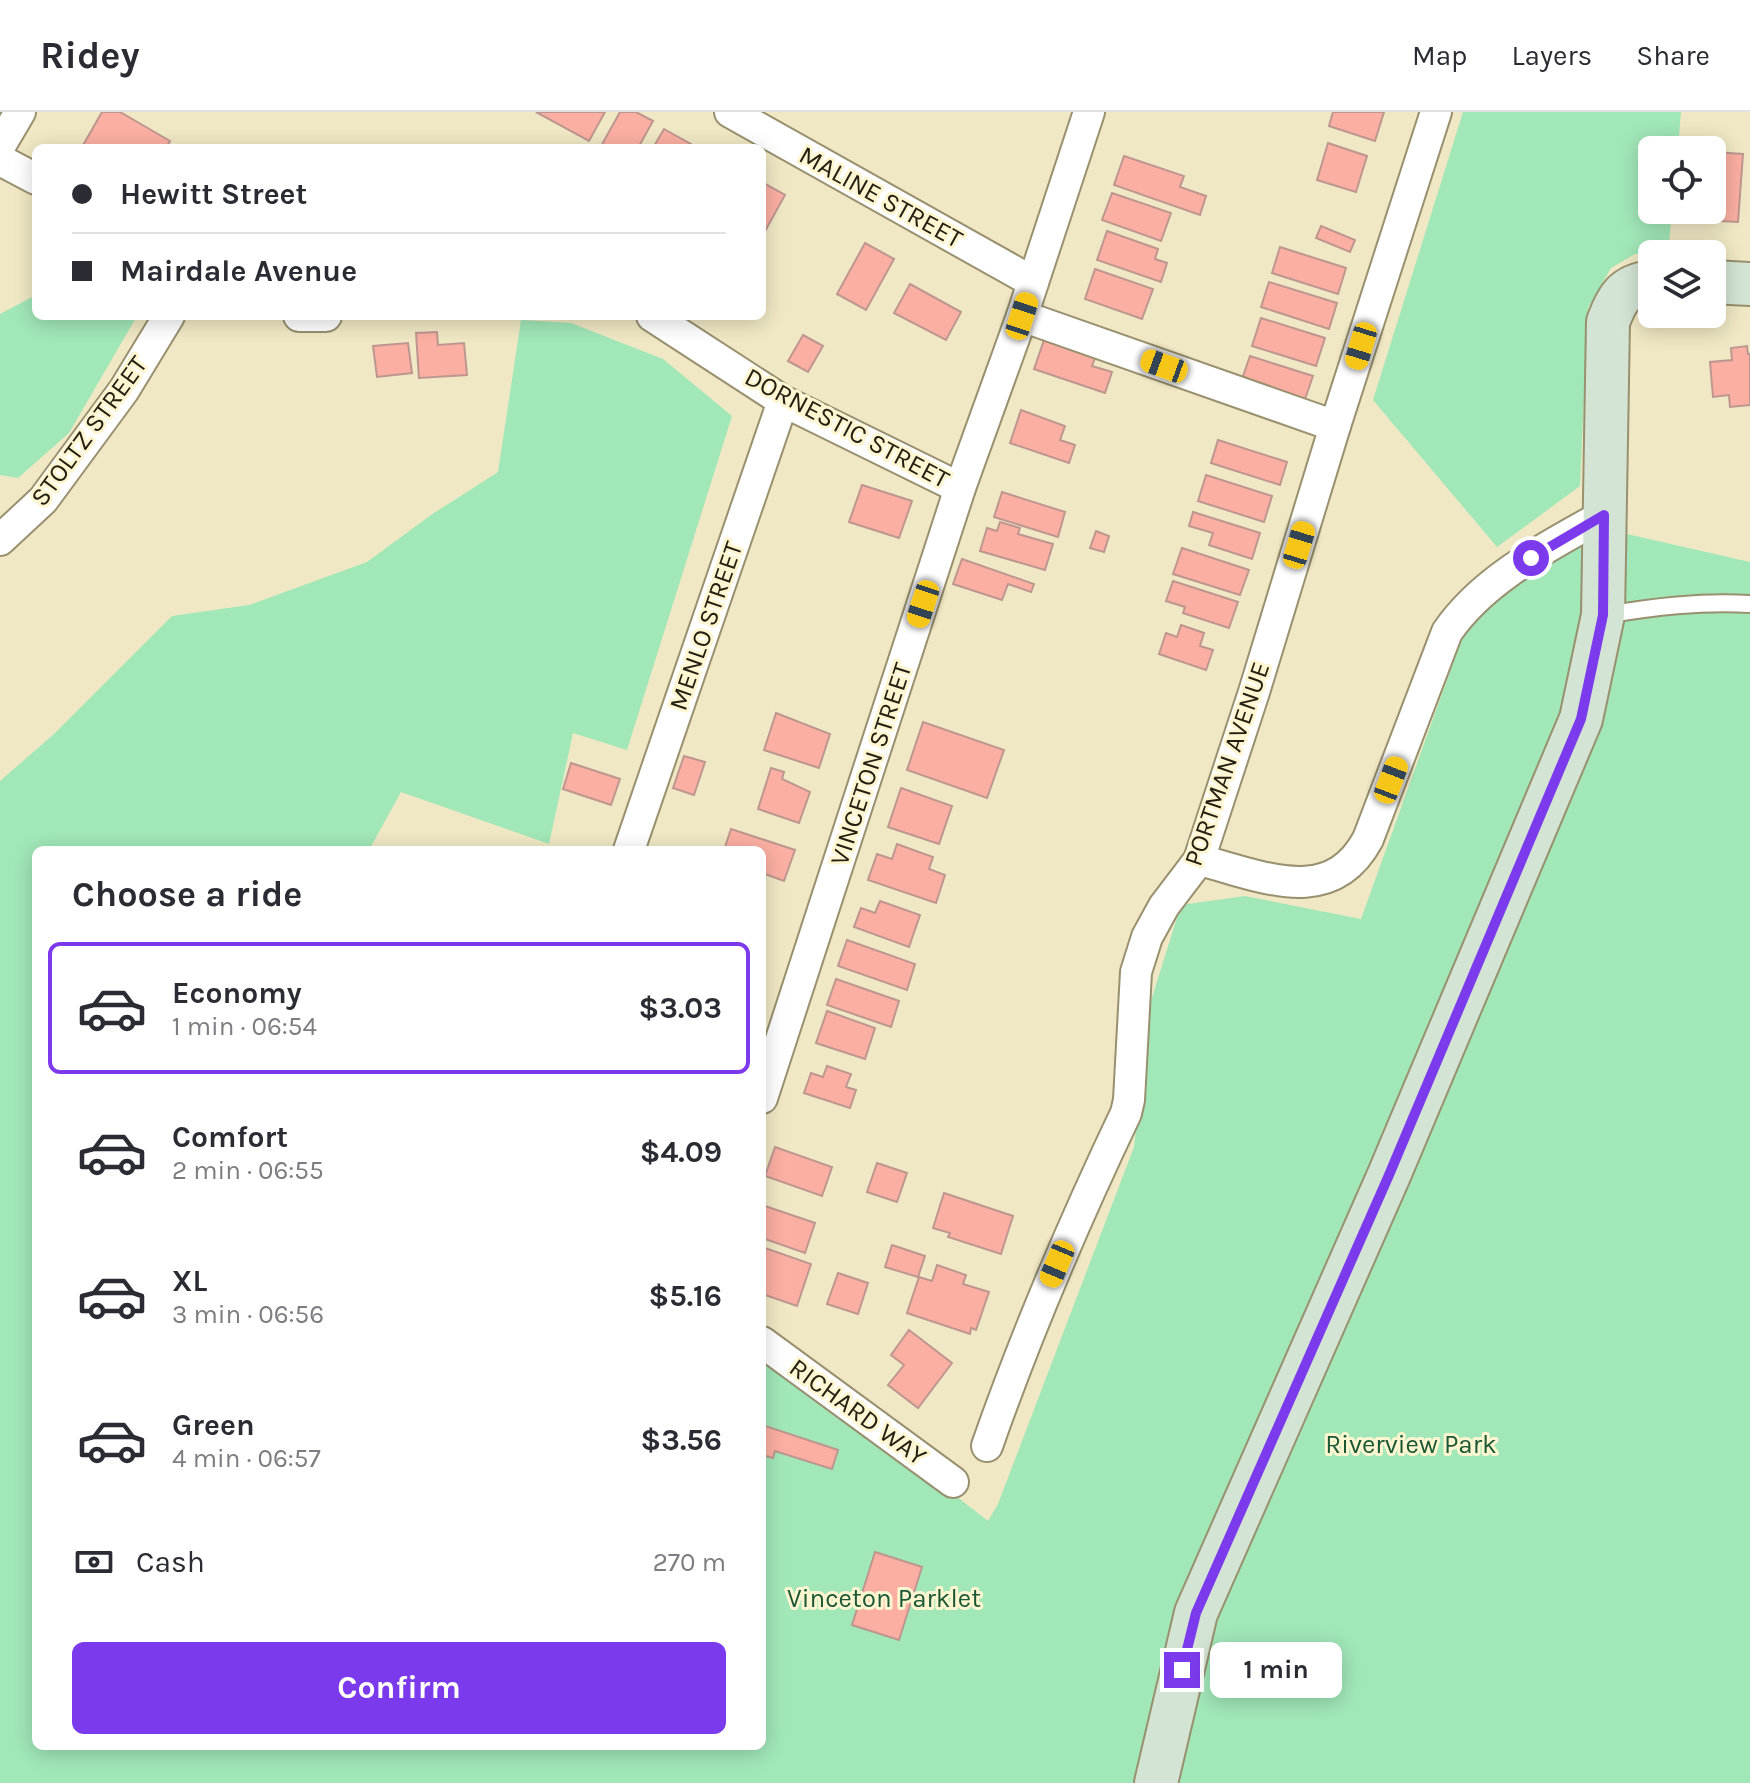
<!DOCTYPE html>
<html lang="en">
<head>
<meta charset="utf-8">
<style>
	body { margin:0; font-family:Karla,sans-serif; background:#f7f7f7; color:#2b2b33; height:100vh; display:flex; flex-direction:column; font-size:30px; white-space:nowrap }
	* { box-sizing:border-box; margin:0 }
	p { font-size:26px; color:#7c7c81 }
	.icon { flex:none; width:44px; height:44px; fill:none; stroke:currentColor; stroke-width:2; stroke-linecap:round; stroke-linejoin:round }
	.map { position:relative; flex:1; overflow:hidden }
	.sheet { position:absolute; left:32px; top:734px; width:734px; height:904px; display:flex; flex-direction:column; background:#fff; border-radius:12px; box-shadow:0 4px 20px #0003 }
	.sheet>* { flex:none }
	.banner { position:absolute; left:32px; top:32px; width:734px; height:176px; border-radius:12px; box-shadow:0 4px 20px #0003; display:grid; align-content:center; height:176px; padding:0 40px; background:#fff }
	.fabs { position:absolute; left:1638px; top:24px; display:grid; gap:16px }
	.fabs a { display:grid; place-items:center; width:88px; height:88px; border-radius:12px; background:#fff; box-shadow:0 4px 20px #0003; font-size:40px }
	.end { position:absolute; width:36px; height:36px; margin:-18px; border:10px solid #7c3aed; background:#fff; box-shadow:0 0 0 4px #fff }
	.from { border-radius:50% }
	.bubble { position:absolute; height:56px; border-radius:12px; background:#fff; box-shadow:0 4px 20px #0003; font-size:26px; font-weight:700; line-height:56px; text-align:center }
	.car { position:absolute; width:24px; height:48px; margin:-24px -12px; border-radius:10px; box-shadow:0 0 6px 2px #0007; background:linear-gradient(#f5c518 24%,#345 0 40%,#f5c518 0 76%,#345 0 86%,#f5c518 0) }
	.banner b { display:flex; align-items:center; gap:28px; height:76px; font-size:30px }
	.banner b+b { border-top:2px solid #e1e1e2 }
	.banner i { width:20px; height:20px; background:#2b2b33 }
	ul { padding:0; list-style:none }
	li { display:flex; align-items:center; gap:24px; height:132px; margin:0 16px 12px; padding:0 24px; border:4px solid transparent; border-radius:12px }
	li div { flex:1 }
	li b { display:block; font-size:30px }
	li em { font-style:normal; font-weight:700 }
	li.selected { border-color:#7c3aed }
	li>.icon { width:72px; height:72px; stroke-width:1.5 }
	h2 { padding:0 40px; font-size:36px; line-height:96px }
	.pay { display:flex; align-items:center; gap:20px; height:88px; padding:0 40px; font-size:30px }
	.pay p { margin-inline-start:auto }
	.action { display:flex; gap:16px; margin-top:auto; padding:16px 40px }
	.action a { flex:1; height:92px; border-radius:12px; background:#7c3aed; color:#fff; font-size:32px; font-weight:700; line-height:92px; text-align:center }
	header { display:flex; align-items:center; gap:48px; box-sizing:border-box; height:112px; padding:0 40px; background:#fff; border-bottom:2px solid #e1e1e2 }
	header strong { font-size:38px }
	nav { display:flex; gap:44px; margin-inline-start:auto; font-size:28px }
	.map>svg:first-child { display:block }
	.green { fill:#a1e7b8 }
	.building { fill:#fbafa2; stroke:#be9690; stroke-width:2 }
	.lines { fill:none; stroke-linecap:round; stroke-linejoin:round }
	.lane-casing { stroke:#98906e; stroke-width:20 }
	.street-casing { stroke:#98906e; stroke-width:34 }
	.secondary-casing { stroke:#98906e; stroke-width:46 }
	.lane { stroke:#fff; stroke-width:16 }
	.street { stroke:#fff; stroke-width:30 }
	.secondary { stroke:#d3e4d4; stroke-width:42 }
	.route { stroke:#7c3aed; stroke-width:10 }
	.labels { text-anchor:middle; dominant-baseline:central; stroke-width:6; stroke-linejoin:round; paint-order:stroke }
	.street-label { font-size:26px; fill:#242113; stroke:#fef5d1 }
	.park-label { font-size:26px; fill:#1a5835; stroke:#fef5d1 }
</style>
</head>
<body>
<header>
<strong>Ridey</strong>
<nav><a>Map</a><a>Layers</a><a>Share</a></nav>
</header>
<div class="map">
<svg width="1750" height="1671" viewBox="0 0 1750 1671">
	<rect width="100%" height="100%" fill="#f0e8c4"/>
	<g class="green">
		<path d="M1463,0H1681L1678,38H1652V98H1672L1668,142H1635L1611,156L1588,196L1580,374L1497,435L1373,288Z"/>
		<path d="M36,183V204H137L69,321L18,366L0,363V202Z"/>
		<path d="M521,208L571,211L663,247L732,304L627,638L573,621L549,732L401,680L369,738H36V1634H762V1233L988,1409L998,1392L1134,1035L1150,892L1181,793L1245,784L1361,807L1465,518L1583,412L1750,450V1671H0V669L54,622L172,504L249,493L367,450L431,403L498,360Z"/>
	</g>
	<g class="building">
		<path d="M102,0H120L170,29L166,36H85L82,35Z"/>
		<path d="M536,0H605L589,29Z"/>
		<path d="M620,0H636L653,9L638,36H600Z"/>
		<path d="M1333,0H1384L1375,29L1329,14Z"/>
		<path d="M664,17L698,36H653Z"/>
		<path d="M1328,31L1367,44L1356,80L1317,68Z"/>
		<path d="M1712,40L1743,42L1738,110L1683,107V98H1712Z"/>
		<path d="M1124,44L1184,64L1180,75L1206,84L1200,103L1114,73Z"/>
		<path d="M762,70L785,83L763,123H762Z"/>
		<path d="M1112,81L1171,101L1161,129L1102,108Z"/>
		<path d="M1321,114L1355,128L1350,140L1316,126Z"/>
		<path d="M1107,119L1158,137L1155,147L1167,151L1161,170L1097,148Z"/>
		<path d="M865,131L894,147L866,198L837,182Z"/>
		<path d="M1280,135L1346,156L1338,182L1272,161Z"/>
		<path d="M1095,157L1153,177L1142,207L1085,187Z"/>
		<path d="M1269,170L1337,191L1329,217L1261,195Z"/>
		<path d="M910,172L961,200L946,228L894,201Z"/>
		<path d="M1261,206L1325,226L1316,254L1252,234Z"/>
		<path d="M437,220L438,233L464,231L467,263L419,266L416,221Z"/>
		<path d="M803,223L823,234L808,260L788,249Z"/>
		<path d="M1044,228L1095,246L1092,254L1112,260L1105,281L1034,257Z"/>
		<path d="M408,231L412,261L377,265L373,234Z"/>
		<path d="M1747,234L1748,242H1750V293L1730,295L1729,283L1713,285L1710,250L1732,248L1731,236Z"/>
		<path d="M1250,244L1313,264L1304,290L1241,270Z"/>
		<path d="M1021,298L1065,314L1060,328L1075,333L1069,351L1010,331Z"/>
		<path d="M1218,328L1287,350L1280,373L1211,351Z"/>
		<path d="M1206,363L1272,384L1264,410L1198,389Z"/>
		<path d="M862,373L912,389L899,426L849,410Z"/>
		<path d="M1002,380L1065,400L1058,425L994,405Z"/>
		<path d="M1193,400L1260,421L1252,447L1209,433L1213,421L1189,414Z"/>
		<path d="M1000,410L1020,416L1018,422L1053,432L1045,458L980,439L987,416L997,419Z"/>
		<path d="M1096,419L1109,424L1104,440L1090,436Z"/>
		<path d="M1182,436L1249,458L1240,483L1173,462Z"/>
		<path d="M962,447L1034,472L1031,480L1008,472L1002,488L953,472Z"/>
		<path d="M1173,469L1238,490L1229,516L1183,501L1185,495L1166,489Z"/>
		<path d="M1181,513L1204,521L1200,534L1213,538L1206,558L1159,542L1166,521L1177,525Z"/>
		<path d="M776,601L830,622L819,656L764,638Z"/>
		<path d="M923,610L1004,638L987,686L907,658Z"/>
		<path d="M684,644L705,650L694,683L673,676Z"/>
		<path d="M571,651L620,667L611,693L563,677Z"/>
		<path d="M771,656L784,660L782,667L810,680L799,711L758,697Z"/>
		<path d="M901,676L952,694L939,732L888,715Z"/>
		<path d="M731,717L795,738L784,769L762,761V738H724Z"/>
		<path d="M897,732L933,745L929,757L945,763L936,791L868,768L877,742L892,747Z"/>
		<path d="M880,789L920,803L909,835L854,815L861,796L875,801Z"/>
		<path d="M847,828L915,852L907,878L838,854Z"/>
		<path d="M836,867L899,889L891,915L827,893Z"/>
		<path d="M827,899L875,916L865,947L816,931Z"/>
		<path d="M827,954L851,962L846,975L856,978L850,996L804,981L811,961L823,965Z"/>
		<path d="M775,1035L832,1055L822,1084L765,1064Z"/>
		<path d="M877,1051L907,1061L897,1090L867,1080Z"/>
		<path d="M944,1081L1013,1104L1001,1142L948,1125L950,1121L933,1116Z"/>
		<path d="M762,1093L815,1111L805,1141L762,1126Z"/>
		<path d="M892,1133L925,1144L918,1165L885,1155Z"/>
		<path d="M762,1135L811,1152L797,1194L762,1182Z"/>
		<path d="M937,1153L966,1163L963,1172L989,1180L976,1218L971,1216L970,1222L907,1201L919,1165L932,1169Z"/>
		<path d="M838,1161L868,1171L858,1202L827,1192Z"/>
		<path d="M909,1218L952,1251L918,1296L888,1273L904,1253L891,1243Z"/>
		<path d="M762,1313L838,1338L832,1357L775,1339L773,1346L762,1343Z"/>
		<path d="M875,1440L922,1455L899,1528L852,1513Z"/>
	</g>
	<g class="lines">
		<g class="lane-casing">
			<path id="lane" d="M1605,503C1653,495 1701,489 1750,492"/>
		</g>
		<g class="street-casing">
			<g id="street">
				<path d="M730,0L1033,170"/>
				<path d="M0,34L20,0"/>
				<path d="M0,48L36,67"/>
				<path d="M299,204H326"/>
				<path d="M652,204L783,289L960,376"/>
				<path d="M1022,204L1335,314"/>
				<path d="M0,428L43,388L124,278L169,204"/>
				<path d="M629,738L783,289"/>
				<path d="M1199,748C1260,763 1330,798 1368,727L1447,520C1484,466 1549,434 1604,403"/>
				<path d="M762,986L960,376L1022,204L1089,0"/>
				<path d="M762,1230L953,1370"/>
				<path d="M987,1334C1027,1220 1074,1110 1126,1001L1129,988L1136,860L1147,825L1164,794L1199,748L1254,580L1335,314L1436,0"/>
			</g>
		</g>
		<g class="secondary-casing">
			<g id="secondary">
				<path d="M1712,170L1750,172"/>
				<path d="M1156,1671L1196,1501L1389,1063L1581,607L1603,503L1608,210C1617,186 1624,173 1652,170"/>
			</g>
		</g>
		<use href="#lane" class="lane"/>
		<use href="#street" class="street"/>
		<use href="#secondary" class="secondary"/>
	</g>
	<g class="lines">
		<path class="route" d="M1182,1558L1196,1501L1389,1063L1581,607L1603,503L1604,403L1531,446"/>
	</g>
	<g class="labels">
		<g class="street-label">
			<text transform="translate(881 85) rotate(29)">MALINE STREET</text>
			<text transform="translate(847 316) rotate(28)">DORNESTIC STREET</text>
			<text transform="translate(89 319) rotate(-54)">STOLTZ STREET</text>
			<text transform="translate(706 514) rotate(-71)">MENLO STREET</text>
			<text transform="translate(871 652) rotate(-72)">VINCETON STREET</text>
			<text transform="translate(1227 652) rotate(-71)">PORTMAN AVENUE</text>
			<text transform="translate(858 1300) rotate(36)">RICHARD WAY</text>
		</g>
		<g class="park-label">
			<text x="1411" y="1332">Riverview Park</text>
			<text x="884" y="1486">Vinceton Parklet</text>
		</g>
	</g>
</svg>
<div class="fabs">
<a><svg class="icon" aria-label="locate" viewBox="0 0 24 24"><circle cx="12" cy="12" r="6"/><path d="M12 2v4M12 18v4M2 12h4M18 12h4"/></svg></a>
<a><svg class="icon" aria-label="layers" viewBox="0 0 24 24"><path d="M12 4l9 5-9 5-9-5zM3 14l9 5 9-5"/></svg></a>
</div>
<i class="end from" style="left:1531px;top:446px"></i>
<i class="end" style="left:1182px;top:1558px"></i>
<div class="bubble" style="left:1210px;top:1530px;width:132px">1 min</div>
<i class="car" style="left:1022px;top:204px;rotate:18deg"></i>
<i class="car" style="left:1361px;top:234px;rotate:197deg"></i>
<i class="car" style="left:1164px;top:254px;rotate:290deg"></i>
<i class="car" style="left:1299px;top:433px;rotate:17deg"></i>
<i class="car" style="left:923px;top:492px;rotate:198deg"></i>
<i class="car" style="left:1391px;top:668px;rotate:21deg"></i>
<i class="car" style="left:1057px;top:1152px;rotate:203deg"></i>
<div class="banner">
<b><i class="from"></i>Hewitt Street</b>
<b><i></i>Mairdale Avenue</b>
</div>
<section class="sheet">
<h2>Choose a ride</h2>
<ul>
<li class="selected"><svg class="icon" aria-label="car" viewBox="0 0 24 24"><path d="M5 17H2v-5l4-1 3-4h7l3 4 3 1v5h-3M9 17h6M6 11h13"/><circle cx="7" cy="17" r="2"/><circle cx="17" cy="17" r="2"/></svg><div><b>Economy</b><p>1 min · 06:54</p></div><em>$3.03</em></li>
<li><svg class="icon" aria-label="car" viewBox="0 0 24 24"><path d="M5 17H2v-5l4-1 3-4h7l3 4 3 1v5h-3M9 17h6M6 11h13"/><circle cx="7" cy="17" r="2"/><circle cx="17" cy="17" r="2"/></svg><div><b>Comfort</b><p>2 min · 06:55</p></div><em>$4.09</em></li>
<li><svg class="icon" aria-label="car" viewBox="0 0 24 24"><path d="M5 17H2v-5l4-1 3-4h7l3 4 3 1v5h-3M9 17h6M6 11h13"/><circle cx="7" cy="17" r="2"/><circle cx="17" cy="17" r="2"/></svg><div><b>XL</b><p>3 min · 06:56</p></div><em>$5.16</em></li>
<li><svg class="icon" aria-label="car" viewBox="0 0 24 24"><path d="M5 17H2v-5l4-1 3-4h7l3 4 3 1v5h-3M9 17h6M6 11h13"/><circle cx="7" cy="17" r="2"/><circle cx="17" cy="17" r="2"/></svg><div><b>Green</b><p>4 min · 06:57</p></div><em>$3.56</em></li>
</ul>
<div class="pay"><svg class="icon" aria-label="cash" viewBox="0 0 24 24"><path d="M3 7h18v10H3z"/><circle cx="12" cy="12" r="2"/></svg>Cash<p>270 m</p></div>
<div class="action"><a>Confirm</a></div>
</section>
</div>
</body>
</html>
